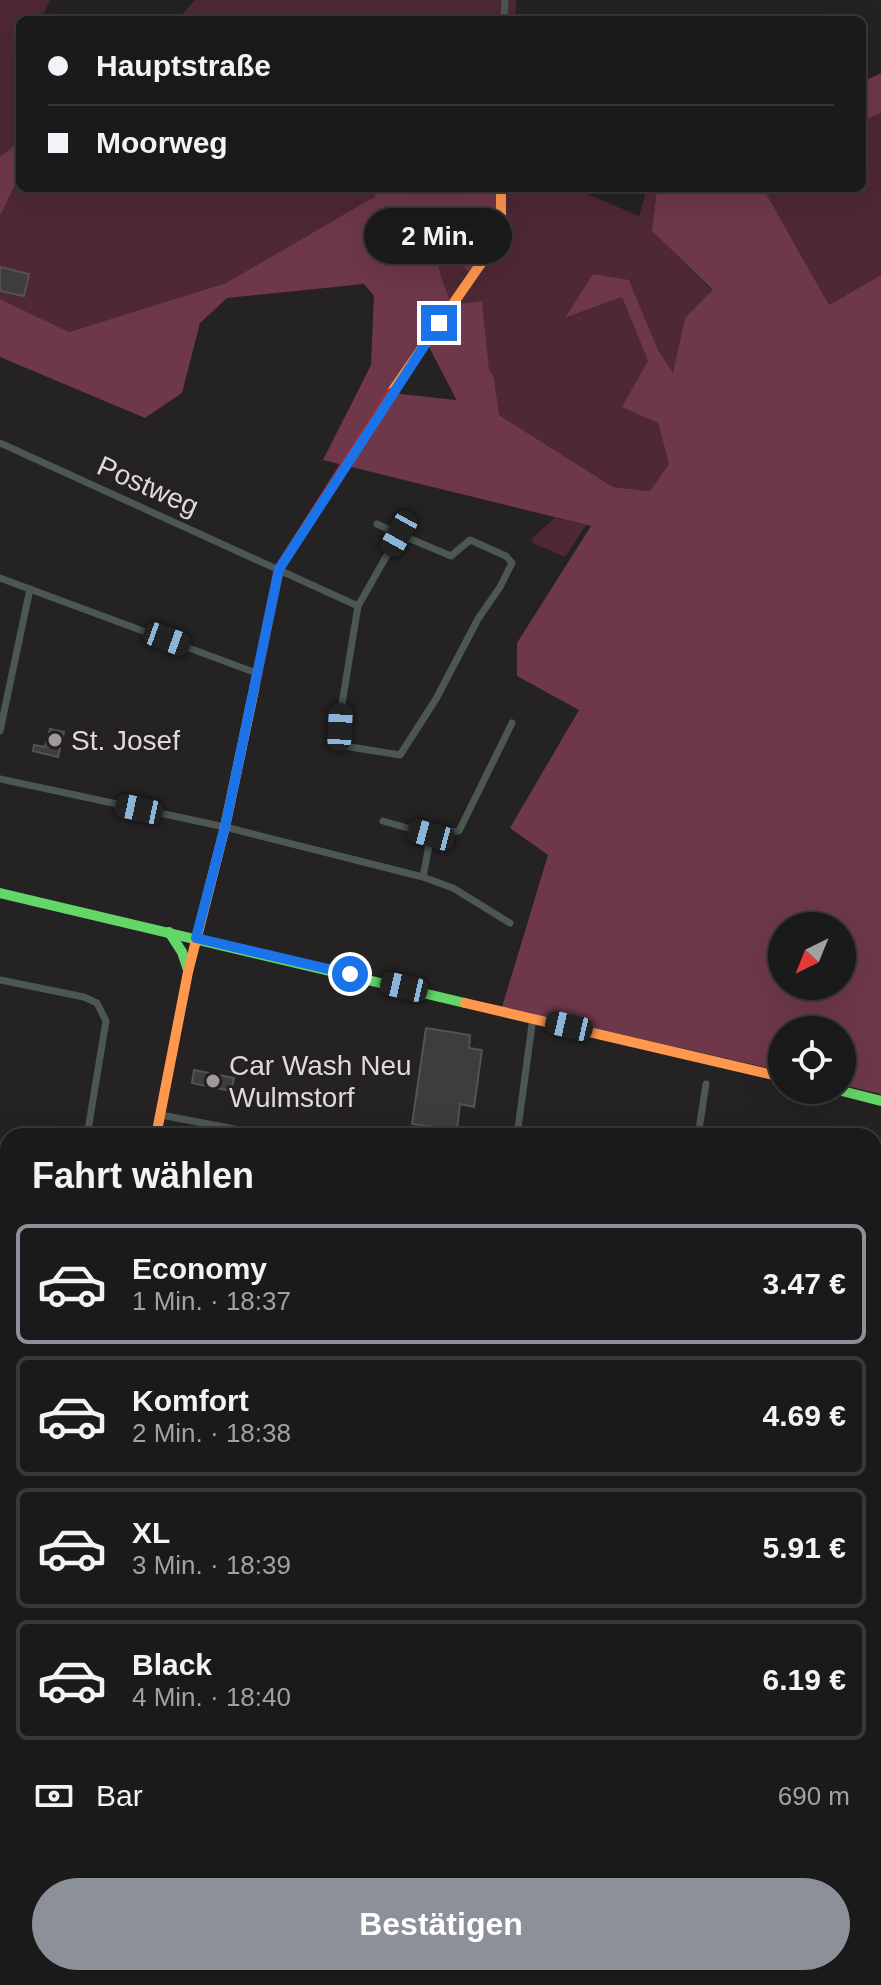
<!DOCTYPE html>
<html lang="de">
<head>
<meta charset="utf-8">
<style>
	body { margin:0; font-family:Arial,sans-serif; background:#282727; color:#f1f3f6; height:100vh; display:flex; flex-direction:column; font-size:30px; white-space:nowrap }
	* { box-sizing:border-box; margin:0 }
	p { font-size:26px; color:#a0a1a2 }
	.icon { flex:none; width:44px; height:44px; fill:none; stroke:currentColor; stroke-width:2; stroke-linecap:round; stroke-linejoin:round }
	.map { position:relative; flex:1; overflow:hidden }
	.panel { position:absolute; left:0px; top:1128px; width:882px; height:858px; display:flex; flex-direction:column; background:#1b1a1a; border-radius:24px 24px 0 0; box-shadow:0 8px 32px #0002,0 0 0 2px #393839 }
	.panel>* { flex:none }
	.hud { position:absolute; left:16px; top:16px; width:850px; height:176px; border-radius:12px; box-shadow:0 8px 32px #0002,0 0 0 2px #393839; display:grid; align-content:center; height:176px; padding:0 32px; background:#1b1a1a }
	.needle { width:52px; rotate:223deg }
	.fabs { position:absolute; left:768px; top:912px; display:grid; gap:16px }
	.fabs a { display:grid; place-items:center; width:88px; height:88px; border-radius:50%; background:#1b1a1a; box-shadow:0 8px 32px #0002,0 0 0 2px #393839; font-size:40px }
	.end { position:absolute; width:36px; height:36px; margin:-18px; border:10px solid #1a73e8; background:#fff; box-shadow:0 0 0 4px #fff }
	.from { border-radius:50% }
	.bubble { position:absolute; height:56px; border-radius:28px; background:#1b1a1a; box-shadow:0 8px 32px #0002,0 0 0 2px #393839; font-size:26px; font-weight:700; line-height:56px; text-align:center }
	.car { position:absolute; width:24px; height:48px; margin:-24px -12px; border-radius:10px; box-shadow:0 0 6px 2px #0007; background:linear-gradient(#222 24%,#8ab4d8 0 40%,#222 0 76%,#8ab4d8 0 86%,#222 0) }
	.hud b { display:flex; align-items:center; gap:28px; height:76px; font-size:30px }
	.hud b+b { border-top:2px solid #393839 }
	.hud i { width:20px; height:20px; background:#f1f3f6 }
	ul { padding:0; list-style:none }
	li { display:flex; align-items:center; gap:24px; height:120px; margin:0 16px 12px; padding:0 16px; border:4px solid #393839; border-radius:12px }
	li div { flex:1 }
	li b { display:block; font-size:30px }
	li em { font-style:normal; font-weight:700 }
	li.on { border-color:#8c9099 }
	li>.icon { width:72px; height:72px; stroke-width:1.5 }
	h2 { padding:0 32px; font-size:36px; line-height:96px }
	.pay { display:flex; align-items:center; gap:20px; height:88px; padding:0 32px; font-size:30px }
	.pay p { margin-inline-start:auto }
	.button { display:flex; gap:16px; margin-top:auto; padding:16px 32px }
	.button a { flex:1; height:92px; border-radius:48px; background:#8c9099; color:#fff; font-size:32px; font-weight:700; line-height:92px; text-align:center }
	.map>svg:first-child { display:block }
	.green { fill:#4e2834 }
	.forest { fill:#6e384a; fill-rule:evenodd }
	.building { fill:#3e3c3d; stroke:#545253; stroke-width:2 }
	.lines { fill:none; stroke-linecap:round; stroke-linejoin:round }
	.street { stroke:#4c5653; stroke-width:7 }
	.fast { stroke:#63d668; stroke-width:10 }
	.slow { stroke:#ff974d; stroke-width:10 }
	.jam { stroke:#b3261e; stroke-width:10 }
	.route { stroke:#1a73e8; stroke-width:10 }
	.poi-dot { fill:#9c9a9a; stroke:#252122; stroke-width:3 }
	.labels { text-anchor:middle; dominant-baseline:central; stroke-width:6; stroke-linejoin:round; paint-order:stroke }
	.street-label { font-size:28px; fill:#dcdada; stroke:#252122 }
	.poi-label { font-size:28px; fill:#dcdada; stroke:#252122; text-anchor:start }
</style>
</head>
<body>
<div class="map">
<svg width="881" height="1985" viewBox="0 0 881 1985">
	<rect width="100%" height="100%" fill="#242223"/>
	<g class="green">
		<path d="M0,0H50L40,20H20V141L0,157Z"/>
		<path d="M195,0H516L515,20H177Z"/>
		<path d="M881,113V275L829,305L763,188H862V121Z"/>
		<path d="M20,175V188H366L377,196L226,283L69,332L0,299V216Z"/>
		<path d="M489,188H573L639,216L647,188H657L652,231L713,291L685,318L673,375L658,350L629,280L567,318L622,297L648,361L658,423L669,464L651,491L613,487L499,415L494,377L489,371L482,302L452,305L441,277L437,255L414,233L421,224L500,192Z"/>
		<path d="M555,518L586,525L565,557L533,543L532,538Z"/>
	</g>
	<g class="forest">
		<path d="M881,73V113L862,121V82Z"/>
		<path d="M20,141V175L0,216V157Z"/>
		<path d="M366,188H489L501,192V219L473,276L421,224L414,233L437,255L441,277L452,305L482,301L489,370L494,377L499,415L613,487L650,491L669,464L658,423L622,407L648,361L622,297L565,318L593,274L629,280L658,350L673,373L685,318L713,290L652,231L657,188H763L829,305L881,275V1094L842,1085V1030H782V1071L502,1007L548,855L510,828L579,710L517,676V643L591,526L323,460L371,365L374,296L364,284L227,298L200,323L182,393L145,418L0,357V299L69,332L226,283L376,196ZM427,343L456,399V400L392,393ZM782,926H842V986H782Z"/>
	</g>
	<g class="building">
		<path d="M0,267L29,274L24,296L0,291Z"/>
		<path d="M50,729L64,732L58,757L33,751L34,745L45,747Z"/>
		<path d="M426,1028L470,1035L469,1048L482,1050L474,1107L460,1104L457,1130L412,1124Z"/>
		<path d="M194,1070L234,1078L231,1091L192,1083Z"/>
	</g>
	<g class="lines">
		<g class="street">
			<path d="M504,20L505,0"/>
			<path d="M0,443L358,606"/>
			<path d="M377,524L399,534"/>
			<path d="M399,534L451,556L470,540L506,556L512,563L500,587L478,619L436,699L400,755L338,745L341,710L358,606Z"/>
			<path d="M0,578L259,674"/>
			<path d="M0,731L30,589"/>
			<path d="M0,779L225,827L423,877L453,888L510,923"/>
			<path d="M383,821L431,835"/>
			<path d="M423,877L431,835L459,831L512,723"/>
			<path d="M0,980L84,997L97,1003L106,1021L87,1136"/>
			<path d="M161,1115L271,1136"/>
			<path d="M517,1136L533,1017"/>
			<path d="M698,1136L706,1084"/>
			<path d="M0,1171L8,1174"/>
			<path d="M874,1178L881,1180"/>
			<path d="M0,1492L8,1496"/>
			<path d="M0,1667L8,1670"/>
			<path d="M874,1697L881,1687"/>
			<path d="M874,1787L881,1792"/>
			<path d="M648,1978L659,1985"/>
			<path d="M304,1985L308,1978"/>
			<path d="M684,1985L689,1978"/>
		</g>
		<g class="fast">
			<path d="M0,893L465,1003"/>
			<path d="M169,932L182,952L188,970"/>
			<path d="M838,1090L881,1101"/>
		</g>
		<g class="slow">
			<path d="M391,393L491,249L501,219V188"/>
			<path d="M465,1003L782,1077"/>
			<path d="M156,1136L188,972L225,827L255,685"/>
		</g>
		<g class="jam">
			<path d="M255,685L279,569L391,393"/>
			<path d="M0,1629L8,1612"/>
		</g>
	</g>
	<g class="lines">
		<path class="route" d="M350,974L196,938L225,827L279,569L439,323"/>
	</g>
	<g class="poi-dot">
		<circle cx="55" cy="740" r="8"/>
		<circle cx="213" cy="1081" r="8"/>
	</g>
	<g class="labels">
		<g class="street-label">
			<text transform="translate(148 486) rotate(24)">Postweg</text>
		</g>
		<g class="poi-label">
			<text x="71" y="740">St. Josef</text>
			<text x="229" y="1065">Car Wash Neu<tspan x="229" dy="32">Wulmstorf</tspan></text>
		</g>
	</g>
</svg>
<div class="fabs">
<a><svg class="needle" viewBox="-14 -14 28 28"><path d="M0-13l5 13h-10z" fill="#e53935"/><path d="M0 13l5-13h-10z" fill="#a0a1a2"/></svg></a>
<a><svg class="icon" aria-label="locate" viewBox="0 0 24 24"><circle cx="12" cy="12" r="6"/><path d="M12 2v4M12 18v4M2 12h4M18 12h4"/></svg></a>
</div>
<i class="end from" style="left:350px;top:974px"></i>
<i class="end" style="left:439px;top:323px"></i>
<div class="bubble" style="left:364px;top:208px;width:148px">2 Min.</div>
<i class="car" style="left:399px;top:534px;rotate:209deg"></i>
<i class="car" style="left:167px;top:639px;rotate:110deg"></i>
<i class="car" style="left:340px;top:727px;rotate:3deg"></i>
<i class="car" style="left:139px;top:809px;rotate:282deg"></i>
<i class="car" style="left:431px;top:835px;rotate:285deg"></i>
<i class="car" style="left:404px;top:987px;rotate:283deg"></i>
<i class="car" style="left:569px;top:1026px;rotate:283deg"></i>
<div class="hud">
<b><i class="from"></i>Hauptstraße</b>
<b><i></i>Moorweg</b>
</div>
<section class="panel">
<h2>Fahrt wählen</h2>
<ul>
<li class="on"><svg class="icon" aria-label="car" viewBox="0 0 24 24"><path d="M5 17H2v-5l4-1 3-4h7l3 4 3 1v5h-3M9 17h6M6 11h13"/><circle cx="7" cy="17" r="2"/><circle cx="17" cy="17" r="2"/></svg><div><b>Economy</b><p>1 Min. · 18:37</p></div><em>3.47 €</em></li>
<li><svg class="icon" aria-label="car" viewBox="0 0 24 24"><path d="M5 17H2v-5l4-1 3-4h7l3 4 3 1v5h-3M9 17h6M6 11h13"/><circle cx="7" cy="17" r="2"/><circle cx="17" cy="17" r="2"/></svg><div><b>Komfort</b><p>2 Min. · 18:38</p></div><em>4.69 €</em></li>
<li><svg class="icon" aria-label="car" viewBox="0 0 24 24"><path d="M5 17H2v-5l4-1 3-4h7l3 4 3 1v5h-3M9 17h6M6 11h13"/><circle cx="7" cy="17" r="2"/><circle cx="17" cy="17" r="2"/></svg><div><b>XL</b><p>3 Min. · 18:39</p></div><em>5.91 €</em></li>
<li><svg class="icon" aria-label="car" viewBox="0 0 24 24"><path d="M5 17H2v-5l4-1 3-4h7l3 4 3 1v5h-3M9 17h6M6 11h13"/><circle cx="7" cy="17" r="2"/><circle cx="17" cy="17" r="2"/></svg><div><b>Black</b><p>4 Min. · 18:40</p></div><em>6.19 €</em></li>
</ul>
<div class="pay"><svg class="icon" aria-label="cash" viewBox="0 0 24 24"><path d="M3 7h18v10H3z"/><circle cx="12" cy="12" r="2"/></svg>Bar<p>690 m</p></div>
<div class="button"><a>Bestätigen</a></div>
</section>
</div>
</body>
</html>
